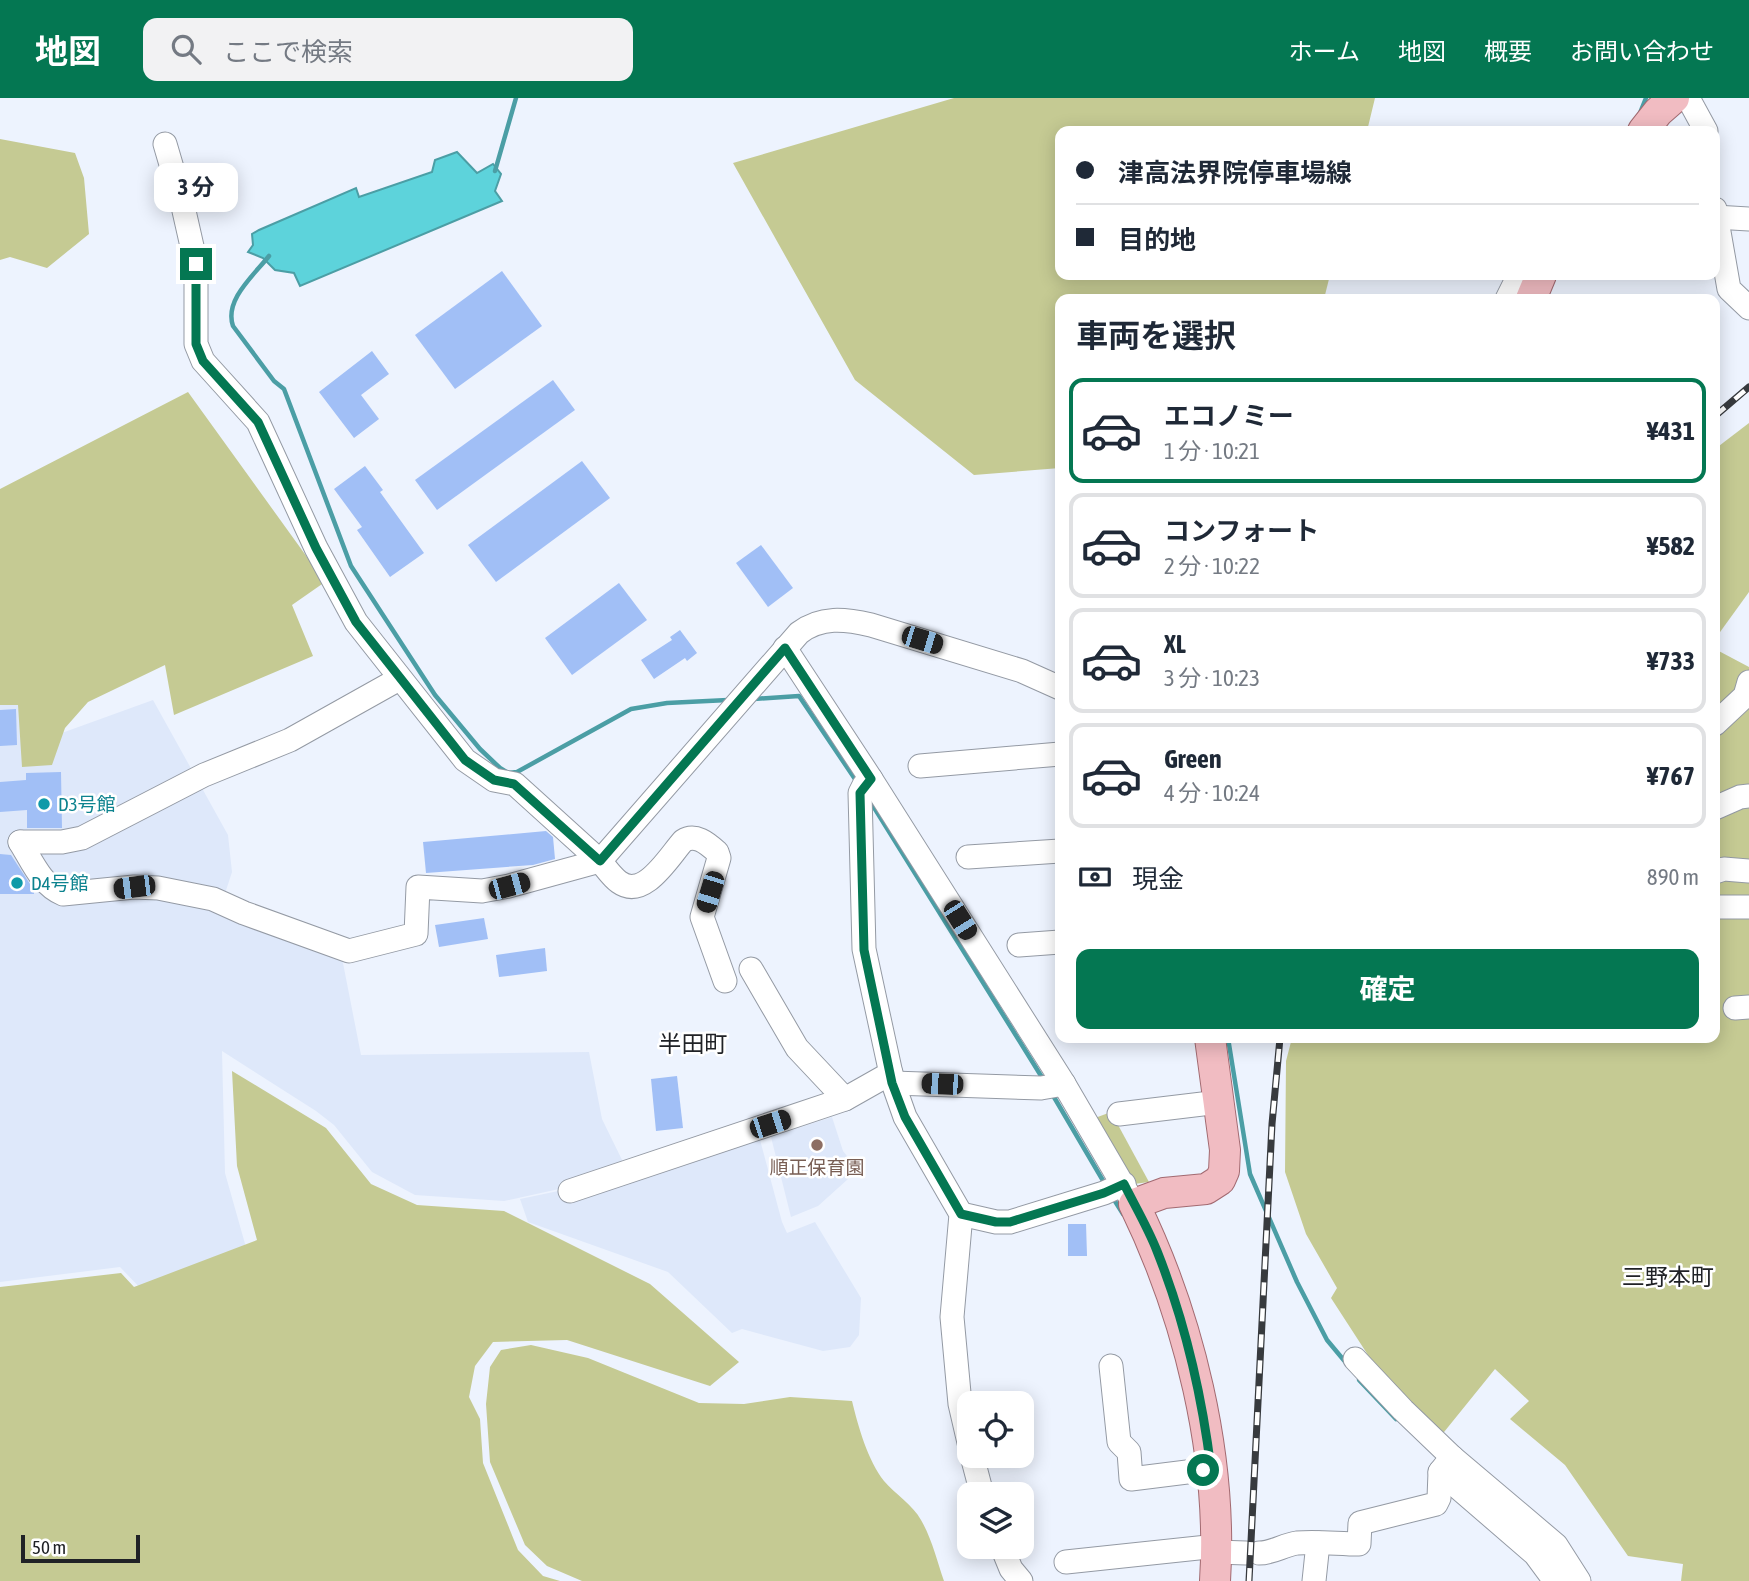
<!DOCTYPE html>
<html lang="ja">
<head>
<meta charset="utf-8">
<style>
	body { margin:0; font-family:"Asap Condensed","Noto Sans JP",sans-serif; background:#f2f2f3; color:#1f2937; height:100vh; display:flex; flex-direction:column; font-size:26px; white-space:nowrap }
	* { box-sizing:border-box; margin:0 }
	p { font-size:23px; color:#747a83 }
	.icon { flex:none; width:38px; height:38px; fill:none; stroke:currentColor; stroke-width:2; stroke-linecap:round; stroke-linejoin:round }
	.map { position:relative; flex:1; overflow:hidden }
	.details { position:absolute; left:1055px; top:196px; width:665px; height:749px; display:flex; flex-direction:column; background:#fff; border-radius:14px; box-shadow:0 4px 18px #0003 }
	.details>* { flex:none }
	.guide { position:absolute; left:1055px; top:28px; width:665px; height:154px; border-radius:14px; box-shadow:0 4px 18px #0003; display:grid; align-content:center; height:154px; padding:0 21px; background:#fff }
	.fabs { position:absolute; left:957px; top:1293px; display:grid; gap:14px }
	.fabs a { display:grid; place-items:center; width:77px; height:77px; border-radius:14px; background:#fff; box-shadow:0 4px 18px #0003; font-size:35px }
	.scale { position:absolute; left:21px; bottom:18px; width:119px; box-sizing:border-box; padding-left:7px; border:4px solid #202226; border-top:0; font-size:19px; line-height:24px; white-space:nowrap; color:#202226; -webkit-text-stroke:5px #fff; paint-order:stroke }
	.end { position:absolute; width:32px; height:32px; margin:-16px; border:9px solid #047752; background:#fff; box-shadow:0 0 0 4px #fff }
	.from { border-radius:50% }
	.bubble { position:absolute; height:49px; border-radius:14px; background:#fff; box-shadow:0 4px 18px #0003; font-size:23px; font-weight:700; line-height:49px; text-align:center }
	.car { position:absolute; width:21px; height:42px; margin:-21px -10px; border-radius:9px; box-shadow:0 0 5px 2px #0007; background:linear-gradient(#222 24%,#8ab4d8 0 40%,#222 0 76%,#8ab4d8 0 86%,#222 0) }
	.guide b { display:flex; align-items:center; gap:24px; height:66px; font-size:26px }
	.guide b+b { border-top:2px solid #e0e1e3 }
	.guide i { width:18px; height:18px; background:#1f2937 }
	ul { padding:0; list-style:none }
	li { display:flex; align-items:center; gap:21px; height:105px; margin:0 14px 10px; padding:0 7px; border:4px solid #e0e1e3; border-radius:14px }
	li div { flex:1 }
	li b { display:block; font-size:26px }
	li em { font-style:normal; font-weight:700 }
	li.active { border-color:#047752 }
	li>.icon { width:63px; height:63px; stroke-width:1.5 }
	h2 { padding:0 21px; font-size:32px; line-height:84px }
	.pay { display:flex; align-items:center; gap:18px; height:77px; padding:0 21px; font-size:26px }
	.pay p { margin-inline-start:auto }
	.action { display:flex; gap:14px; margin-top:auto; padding:14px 21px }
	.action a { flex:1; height:80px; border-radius:14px; background:#047752; color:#fff; font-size:28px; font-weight:700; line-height:80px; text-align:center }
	header { display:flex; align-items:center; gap:42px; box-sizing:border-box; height:98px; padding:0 35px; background:#047752; color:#fff }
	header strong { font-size:33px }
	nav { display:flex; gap:38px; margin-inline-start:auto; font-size:24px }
	.search { width:490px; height:63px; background:#f2f2f3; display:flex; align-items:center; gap:18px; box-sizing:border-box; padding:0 24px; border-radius:14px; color:#747a83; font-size:26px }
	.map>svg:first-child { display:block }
	.built { fill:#dee8fa }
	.green { fill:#c5ca93 }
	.water { fill:#5dd3db; stroke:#4b9ea5; stroke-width:2 }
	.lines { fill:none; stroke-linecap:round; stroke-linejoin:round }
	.stream { stroke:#4b9ea5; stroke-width:4.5 }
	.building { fill:#a1bff6 }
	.minor-casing { stroke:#949aa4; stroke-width:25 }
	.major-casing { stroke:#a26a71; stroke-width:32 }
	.minor { stroke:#fff; stroke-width:23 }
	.major { stroke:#f1bcc2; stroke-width:30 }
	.rail-casing { stroke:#373a3e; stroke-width:7 }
	.rail { stroke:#fff; stroke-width:4.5; stroke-dasharray:13; stroke-linecap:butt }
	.route { stroke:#047752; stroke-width:9 }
	.culture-dot { fill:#0f9aa8; stroke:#fff; stroke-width:2.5 }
	.education-dot { fill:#8d6e63; stroke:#fff; stroke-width:2.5 }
	.labels { text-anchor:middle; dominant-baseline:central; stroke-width:5; stroke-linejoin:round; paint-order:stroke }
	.culture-label { font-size:19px; fill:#0d838f; stroke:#fff; text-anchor:start }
	.education-label { font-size:19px; fill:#785e54; stroke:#fff }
	.quarter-label { font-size:23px; fill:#202226; stroke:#fff }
</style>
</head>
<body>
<header>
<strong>地図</strong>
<div class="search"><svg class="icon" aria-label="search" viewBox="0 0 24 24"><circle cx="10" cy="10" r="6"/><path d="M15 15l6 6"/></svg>ここで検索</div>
<nav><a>ホーム</a><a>地図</a><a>概要</a><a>お問い合わせ</a></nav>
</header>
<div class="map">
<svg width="1749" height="1483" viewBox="0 0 1749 1483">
	<rect width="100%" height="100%" fill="#edf3fe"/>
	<g class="built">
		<path d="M0,559L48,640L153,602L228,737L232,774L219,814L342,860L361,957L589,954L602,1021L623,1064L562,1088L559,1091L504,1103L415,1097L372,1074L334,1027L316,1013L222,953L225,1075L251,1167L145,1195L120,1169L0,1184Z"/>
		<path d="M832,1019L843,1053L858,1072L818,1108L791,1119L771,1039Z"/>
		<path d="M759,1038L782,1124L787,1135L815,1124L861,1200L859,1237L850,1249L823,1253L742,1231L732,1235L668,1174L528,1124L520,1101L563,1092Z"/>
	</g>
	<g class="green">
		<path d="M954,0H1375L1367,33H1060V177H1330L1324,201H1060V370L974,377L855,282L733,65Z"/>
		<path d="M0,41L75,55L84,80L89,136L47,170L10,159L0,162Z"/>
		<path d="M188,294L325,484L292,507L313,558L174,617L165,567L88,604L65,630L52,667L22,669L18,607H0V391Z"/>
		<path d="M1749,325V494L1715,541V351Z"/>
		<path d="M1715,551L1749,569V1483H1681L1683,1466L1628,1458L1565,1367L1510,1321L1529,1303L1495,1271L1440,1339L1390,1291L1331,1200L1337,1190L1306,1136L1285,1074L1286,963L1292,940H1715Z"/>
		<path d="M232,973L326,1030L371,1086L417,1107L504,1113L650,1186L739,1264L710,1288L567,1242L493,1244L475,1268L469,1299L480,1321L483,1365L518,1452L543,1478L560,1483H0V1189L121,1175L134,1189L257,1142L237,1068Z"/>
		<path d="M1111,1014L1149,1084L1134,1086L1095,1020Z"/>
		<path d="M531,1247L588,1260L699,1305L744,1306L790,1299L852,1303C858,1328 868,1363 884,1383C895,1396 913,1407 921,1422C932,1441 937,1463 944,1483H582L547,1468L525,1447L490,1364L486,1306L490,1269L501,1252Z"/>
	</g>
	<path class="water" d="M457,54L477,75L493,66L501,76L495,93L502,103L300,188L294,175L275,172L263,160L248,154L253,147L252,136L259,132L356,90L359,99L432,74L435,62Z"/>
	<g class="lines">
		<g class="stream">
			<path d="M1640,15L1646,0"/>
			<path d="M495,73L516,0"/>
			<path d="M269,158C254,177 224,202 233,228L274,283L284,291L351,468L435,597L480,651L500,670L508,675L517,674L631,611L667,605L728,602"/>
			<path d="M754,601L799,598L857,684"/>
			<path d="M870,703L1043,981"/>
			<path d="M1228,940L1250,1076L1297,1184L1327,1242L1347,1266"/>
			<path d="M1051,994L1105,1086"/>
			<path d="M1113,1100L1123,1116"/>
			<path d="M1359,1282L1396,1321"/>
		</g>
	</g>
	<g class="building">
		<path d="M502,173L542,228L455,291L415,237Z"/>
		<path d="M372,253L389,276L361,297L379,321L354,340L319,294Z"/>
		<path d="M553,282L575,312L437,412L415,382Z"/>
		<path d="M582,363L610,400L496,484L468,447Z"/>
		<path d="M365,368L383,392L380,394L424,455L390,479L357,432L362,429L334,391Z"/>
		<path d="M761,447L793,490L768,509L736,465Z"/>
		<path d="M619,485L647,522L572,577L545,540Z"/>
		<path d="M680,532L697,555L687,563L685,560L654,581L641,562L672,542L670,539Z"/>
		<path d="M16,611L17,647L0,648V612Z"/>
		<path d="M61,674L62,730H27V712L0,714V684L26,682V675Z"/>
		<path d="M546,733L553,739L555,761L533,767L426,775L423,744Z"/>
		<path d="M0,756L11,757L34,792V796H0Z"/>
		<path d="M484,820L488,841L439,849L435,827Z"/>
		<path d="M545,850L547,873L499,879L496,857Z"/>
		<path d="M677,978L683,1030L656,1033L651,981Z"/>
		<path d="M1068,1126H1086L1087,1158H1068Z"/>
	</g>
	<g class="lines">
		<g class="minor-casing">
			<g id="minor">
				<path d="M1688,0L1706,33"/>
				<path d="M165,46L182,104L196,166V246L203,263L258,324L316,450L356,524L465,662L494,682L515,686L600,763L799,535C821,518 845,521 871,527L1022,573L1060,590"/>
				<path d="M1715,111L1729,191L1749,210"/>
				<path d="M1715,119L1749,121"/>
				<path d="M1507,201L1519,177"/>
				<path d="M785,550L871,681L1064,986L1134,1106"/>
				<path d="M1715,626L1745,598L1749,584"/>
				<path d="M920,668L1060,656"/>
				<path d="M871,681L864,687L860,695L864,851L893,985L905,1019L961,1116L952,1219L960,1306L970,1349"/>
				<path d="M1715,710L1740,699L1749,698"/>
				<path d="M20,744C32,763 41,787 63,796L134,789L158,790L213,801L244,815L349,853L416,836L418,789L482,793L509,788L600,763C606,770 612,779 619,784C644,802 668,760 683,743C695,735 707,745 717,754L719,760L702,819L725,883"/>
				<path d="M20,744H62L82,740L204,677L290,642L399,581"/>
				<path d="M968,759L1060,753"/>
				<path d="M1715,774L1724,771L1749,773"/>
				<path d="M1715,809H1749"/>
				<path d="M1019,847L1060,844"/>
				<path d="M751,871L797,950L845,1001"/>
				<path d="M1735,910L1749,909"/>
				<path d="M893,985L1041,990L1064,986"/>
				<path d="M1119,1016L1219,1004"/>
				<path d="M570,1093L845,1001L891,975"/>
				<path d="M961,1116L996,1124H1010L1104,1095L1124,1086"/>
				<path d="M1355,1261L1403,1312L1452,1359L1556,1447L1579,1483"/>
				<path d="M1111,1268L1119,1344L1129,1354L1131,1381L1211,1371"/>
				<path d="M972,1358L982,1396"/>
				<path d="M1440,1374L1535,1456L1555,1483"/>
				<path d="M1002,1449L1011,1471L1021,1483"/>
				<path d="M1216,1454L1246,1455"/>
				<path d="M1259,1455C1273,1455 1283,1447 1297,1445C1317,1443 1339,1446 1359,1446L1360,1425L1436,1406L1439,1400L1440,1374L1452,1359"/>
				<path d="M1066,1464L1217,1448"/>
				<path d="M1314,1483L1318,1445"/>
			</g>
		</g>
		<g class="major-casing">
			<g id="major">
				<path d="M1643,33L1658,14L1674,0"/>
				<path d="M1531,201L1541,177"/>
				<path d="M1210,940L1225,1052L1224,1073L1220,1082L1206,1091L1164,1095L1134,1106C1189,1219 1223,1358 1215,1483"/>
			</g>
		</g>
		<use href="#minor" class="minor"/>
		<use href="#major" class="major"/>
		<g class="rail-casing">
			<g id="rail">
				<path d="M1715,318L1749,289"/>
				<path d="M1249,1483L1272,1026L1280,940"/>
			</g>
		</g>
		<use href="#rail" class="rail"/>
	</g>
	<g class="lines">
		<path class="route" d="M196,166V246L203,263L258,324L316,450L356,524L465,662L494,682L514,686L600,763L785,550L871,681L860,695L864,852L892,985L905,1019L961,1116L996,1124H1010L1104,1095L1124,1086C1135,1108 1148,1130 1157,1153C1184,1221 1202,1298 1211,1371L1203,1372"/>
	</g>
	<g class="culture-dot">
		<circle cx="44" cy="706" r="7"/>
		<circle cx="17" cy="785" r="7"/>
	</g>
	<circle class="education-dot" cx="817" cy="1047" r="7"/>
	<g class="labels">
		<g class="culture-label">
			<text x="58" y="706">D3号館</text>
			<text x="31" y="785">D4号館</text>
		</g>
		<g class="education-label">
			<text x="817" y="1069">順正保育園</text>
		</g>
		<g class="quarter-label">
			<text x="693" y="946">半田町</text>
			<text x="1668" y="1179">三野本町</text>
		</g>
	</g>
</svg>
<div class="fabs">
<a><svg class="icon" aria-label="locate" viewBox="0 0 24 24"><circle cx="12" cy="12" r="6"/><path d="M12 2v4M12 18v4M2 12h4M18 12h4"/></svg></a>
<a><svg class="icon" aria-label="layers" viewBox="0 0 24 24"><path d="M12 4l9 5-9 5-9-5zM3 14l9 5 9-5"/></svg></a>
</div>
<div class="scale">50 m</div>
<i class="end from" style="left:1203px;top:1372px"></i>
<i class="end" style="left:196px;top:166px"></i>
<div class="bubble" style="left:154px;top:65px;width:84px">3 分</div>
<i class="car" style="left:922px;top:542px;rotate:107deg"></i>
<i class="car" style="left:509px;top:788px;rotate:75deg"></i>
<i class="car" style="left:134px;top:789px;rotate:263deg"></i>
<i class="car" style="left:710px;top:794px;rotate:197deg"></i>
<i class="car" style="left:960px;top:822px;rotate:148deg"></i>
<i class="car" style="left:942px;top:986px;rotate:272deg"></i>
<i class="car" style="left:770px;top:1026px;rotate:72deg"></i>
<div class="guide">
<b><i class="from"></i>津高法界院停車場線</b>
<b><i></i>目的地</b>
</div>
<section class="details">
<h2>車両を選択</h2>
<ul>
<li class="active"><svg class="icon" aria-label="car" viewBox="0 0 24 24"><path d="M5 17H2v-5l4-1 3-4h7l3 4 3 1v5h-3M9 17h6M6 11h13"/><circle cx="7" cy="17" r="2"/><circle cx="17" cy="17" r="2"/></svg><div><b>エコノミー</b><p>1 分 · 10:21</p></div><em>¥431</em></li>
<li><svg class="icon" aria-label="car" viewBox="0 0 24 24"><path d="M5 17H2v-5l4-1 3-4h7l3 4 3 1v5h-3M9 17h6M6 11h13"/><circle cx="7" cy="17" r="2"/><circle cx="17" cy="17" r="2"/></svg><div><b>コンフォート</b><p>2 分 · 10:22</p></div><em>¥582</em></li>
<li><svg class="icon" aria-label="car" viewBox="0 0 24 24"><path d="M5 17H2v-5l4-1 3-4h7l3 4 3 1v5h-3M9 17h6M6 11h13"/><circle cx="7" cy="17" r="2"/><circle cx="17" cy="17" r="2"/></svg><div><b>XL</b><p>3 分 · 10:23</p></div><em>¥733</em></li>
<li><svg class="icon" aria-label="car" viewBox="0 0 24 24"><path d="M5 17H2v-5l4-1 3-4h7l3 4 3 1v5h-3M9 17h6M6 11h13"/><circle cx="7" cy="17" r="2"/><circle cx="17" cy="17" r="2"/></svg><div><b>Green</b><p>4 分 · 10:24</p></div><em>¥767</em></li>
</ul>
<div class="pay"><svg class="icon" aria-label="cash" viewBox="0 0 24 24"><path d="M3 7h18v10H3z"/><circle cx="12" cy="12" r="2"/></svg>現金<p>890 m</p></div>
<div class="action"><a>確定</a></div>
</section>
</div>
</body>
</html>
